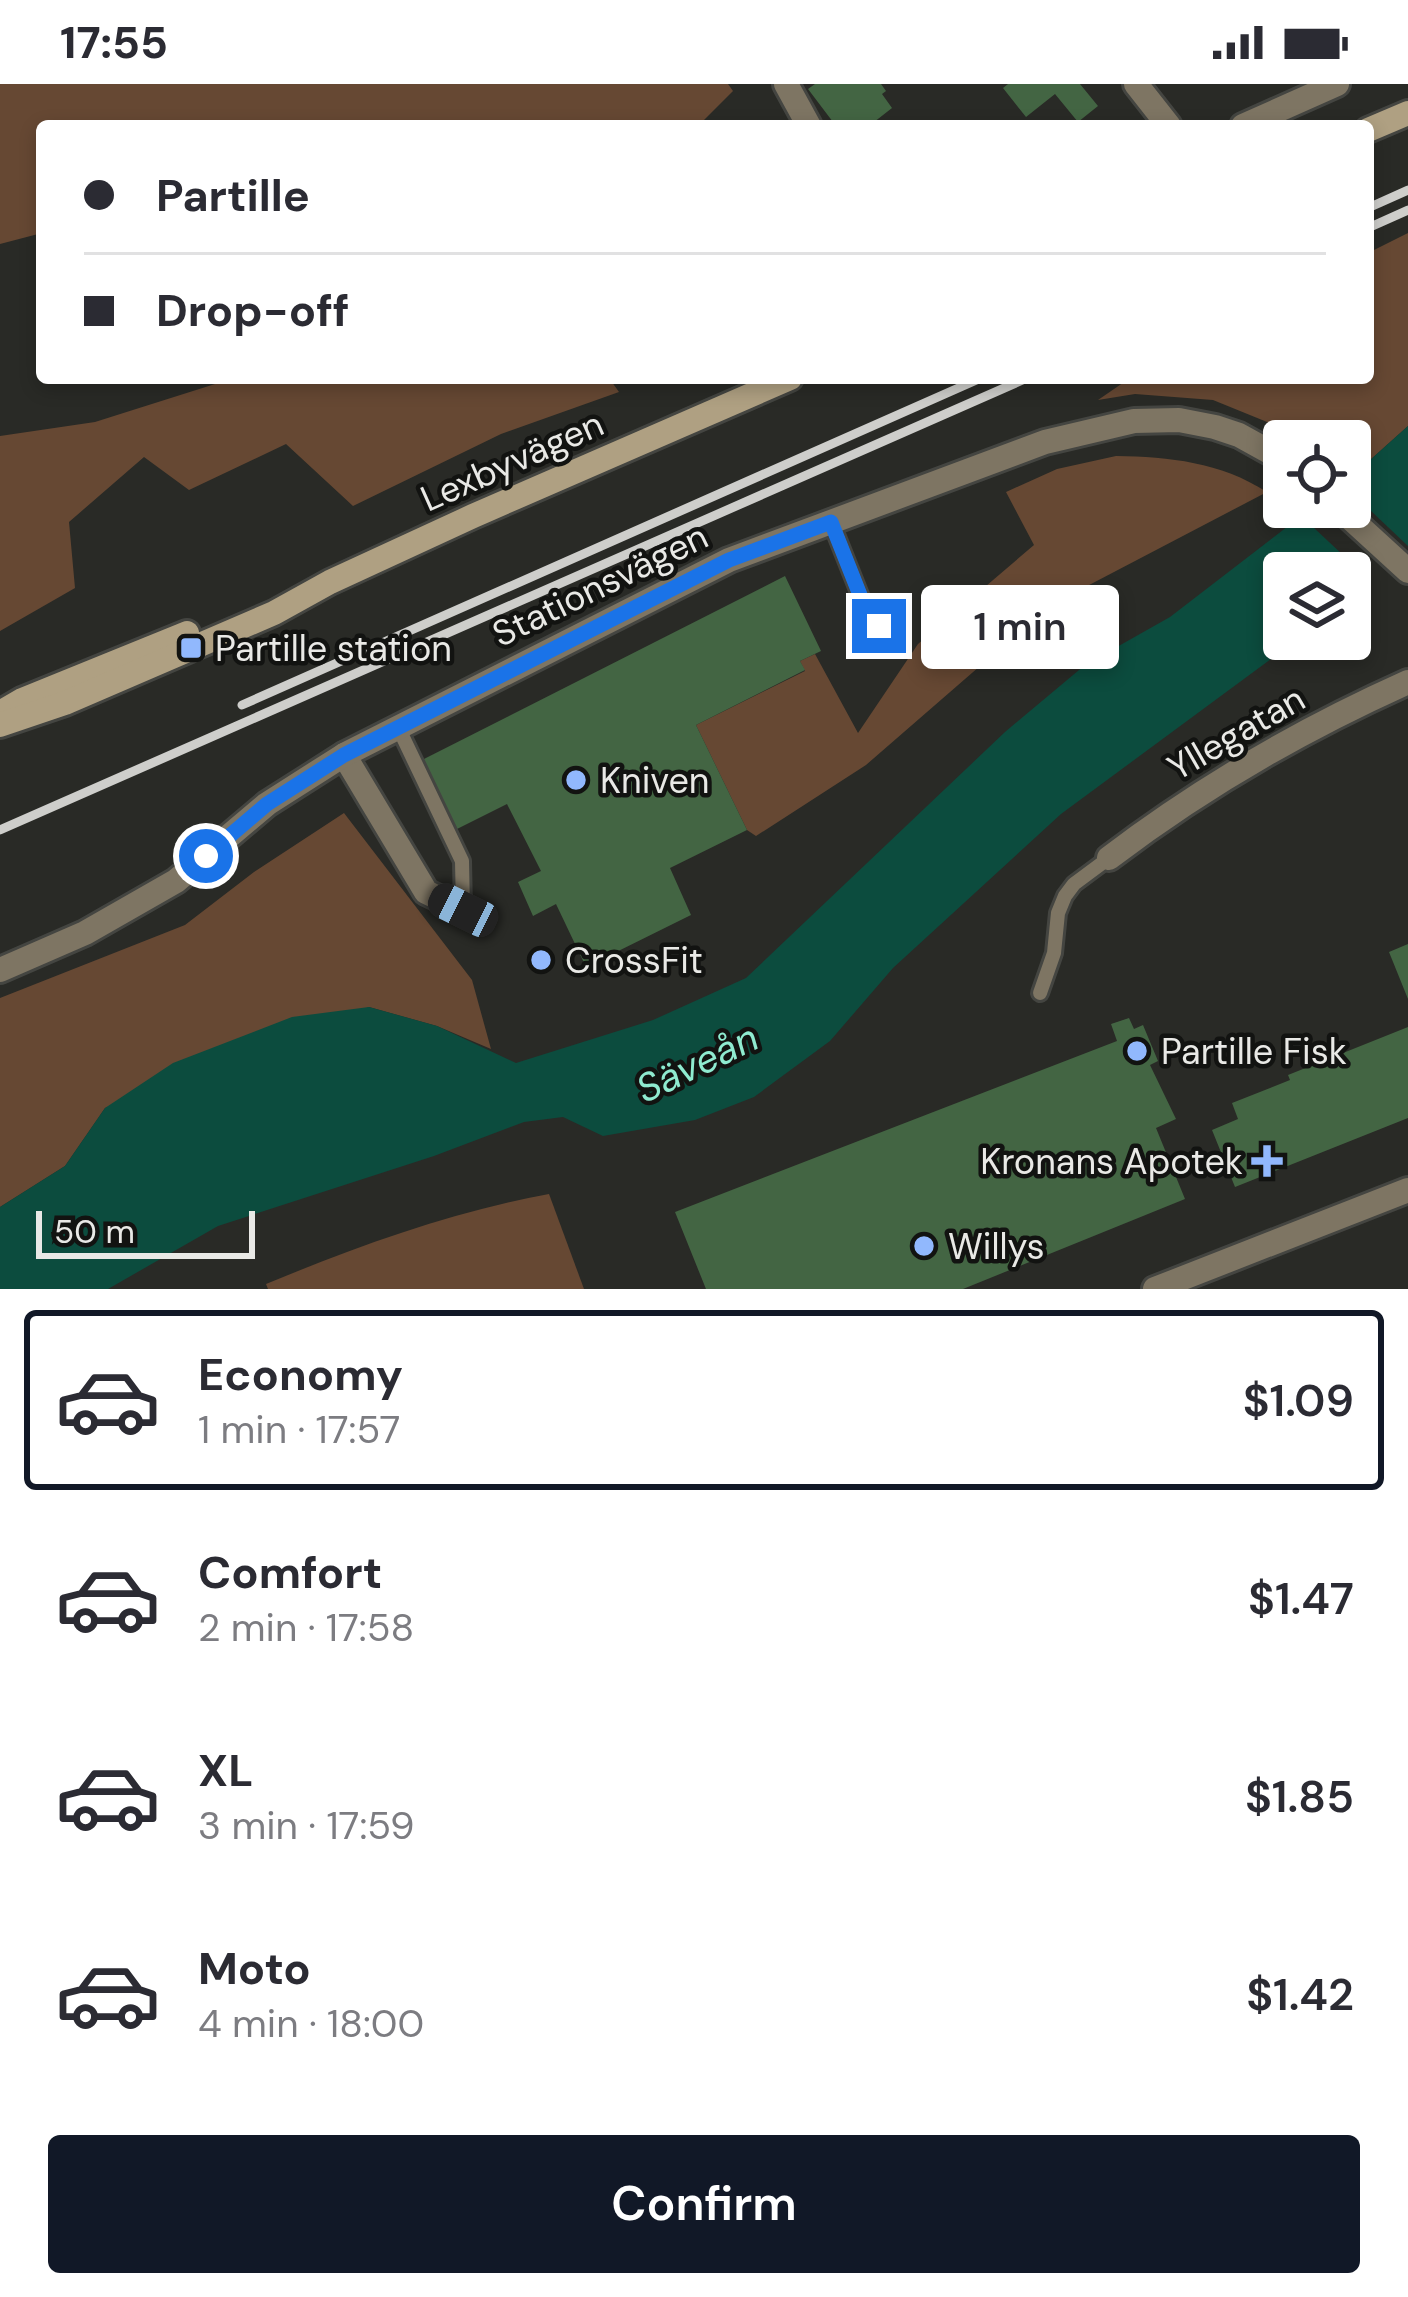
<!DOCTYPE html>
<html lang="en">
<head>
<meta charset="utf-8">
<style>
	body { margin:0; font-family:"DM Sans",sans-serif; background:#f7f7f7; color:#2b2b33; height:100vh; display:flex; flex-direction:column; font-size:45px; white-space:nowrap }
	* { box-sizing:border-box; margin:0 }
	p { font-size:39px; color:#7c7c81 }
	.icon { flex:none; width:66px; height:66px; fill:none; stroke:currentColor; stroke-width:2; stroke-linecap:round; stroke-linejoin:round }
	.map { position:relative; height:1205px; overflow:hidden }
	.details { display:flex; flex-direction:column; background:#fff; flex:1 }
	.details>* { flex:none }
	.guide { position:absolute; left:36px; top:36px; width:1338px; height:264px; border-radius:12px; box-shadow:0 6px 18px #0003; display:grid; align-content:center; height:264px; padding:0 48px; background:#fff }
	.tools { position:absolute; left:1263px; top:336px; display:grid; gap:24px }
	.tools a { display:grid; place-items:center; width:108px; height:108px; border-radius:12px; background:#fff; box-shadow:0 6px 18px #0003; font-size:60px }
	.scale { position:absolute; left:36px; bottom:30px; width:219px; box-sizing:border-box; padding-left:12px; border:6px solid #e9e9e6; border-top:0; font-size:33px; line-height:42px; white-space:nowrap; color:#e9e9e6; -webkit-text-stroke:9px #121311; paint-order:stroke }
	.end { position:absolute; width:54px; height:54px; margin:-27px; border:15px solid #1a73e8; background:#fff; box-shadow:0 0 0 6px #fff }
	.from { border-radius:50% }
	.bubble { position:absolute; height:84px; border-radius:12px; background:#fff; box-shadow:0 6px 18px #0003; font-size:39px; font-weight:600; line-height:84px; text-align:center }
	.car { position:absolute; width:36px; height:72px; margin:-36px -18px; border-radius:15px; box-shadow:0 0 9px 3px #0007; background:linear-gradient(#222 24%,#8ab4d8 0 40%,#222 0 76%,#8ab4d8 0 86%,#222 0) }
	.guide b { display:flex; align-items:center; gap:42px; height:114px; font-size:45px }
	.guide b+b { border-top:3px solid #e1e1e2 }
	.guide i { width:30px; height:30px; background:#2b2b33 }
	ul { padding:21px 0 0; list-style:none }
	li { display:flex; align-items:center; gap:36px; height:180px; margin:0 24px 18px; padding:0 24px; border:6px solid transparent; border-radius:12px }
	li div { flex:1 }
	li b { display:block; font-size:45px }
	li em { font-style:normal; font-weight:600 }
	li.current { border-color:#111827 }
	li>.icon { width:108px; height:108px; stroke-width:1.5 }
	.button { display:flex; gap:24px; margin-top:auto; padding:24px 48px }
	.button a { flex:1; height:138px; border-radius:12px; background:#111827; color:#fff; font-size:48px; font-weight:600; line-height:138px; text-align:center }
	.status { display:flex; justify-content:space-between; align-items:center; height:84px; padding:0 60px; background:#fff; direction:ltr }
	.status svg { height:33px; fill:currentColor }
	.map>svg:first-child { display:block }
	.green { fill:#664833 }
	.water { fill:#0c4c3e }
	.pier { fill:#292a26 }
	.building { fill:#436543 }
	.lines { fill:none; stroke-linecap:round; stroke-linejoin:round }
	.lane-casing { stroke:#444541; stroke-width:20 }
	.street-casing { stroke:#444541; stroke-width:30 }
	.secondary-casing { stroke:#444541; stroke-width:30 }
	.lane { stroke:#7e7563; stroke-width:14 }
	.street { stroke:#7e7563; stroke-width:24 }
	.secondary { stroke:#afa082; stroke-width:24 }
	.rail { stroke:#cececb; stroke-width:9 }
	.route { stroke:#1a73e8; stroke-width:15 }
	.poi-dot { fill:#91b8fd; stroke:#121311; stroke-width:4.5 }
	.labels { text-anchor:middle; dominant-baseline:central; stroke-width:9; stroke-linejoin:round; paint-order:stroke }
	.street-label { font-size:36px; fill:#e9e9e6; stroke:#121311 }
	.poi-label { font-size:36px; fill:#e9e9e6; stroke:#121311; text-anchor:start }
	.water-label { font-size:39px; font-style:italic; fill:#8febd0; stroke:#121311 }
</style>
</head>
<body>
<div class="status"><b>17:55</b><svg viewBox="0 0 49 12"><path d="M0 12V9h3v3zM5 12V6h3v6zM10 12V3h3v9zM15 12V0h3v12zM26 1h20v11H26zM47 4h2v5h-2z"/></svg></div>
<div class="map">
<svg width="1408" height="1205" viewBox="0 0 1408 1205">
	<rect width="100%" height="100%" fill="#292a26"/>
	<g class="green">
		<path d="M0,0H728L733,7L698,42H42V149L0,160Z"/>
		<path d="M1408,149V342L1350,394V357H1297L1277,342L1213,316L1135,310L1098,316L1130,294H1368V169Z"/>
		<path d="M234,294H609L619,308L501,350L353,422L286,360L189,406L144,373L69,438L75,504L0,547V352L95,338Z"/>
		<path d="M1116,372C1170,373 1220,378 1267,408L1049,522L866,681L756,752L747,746L696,641L805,587L800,577L815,570L858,649L918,560L1034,461L1006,408L1057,385Z"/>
		<path d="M344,729L472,896L491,965L437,942L369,923L105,1024L65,1082L0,1123V914L185,841L254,788Z"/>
		<path d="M549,1110L584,1205H268L266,1200C358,1162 452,1128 549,1110Z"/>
	</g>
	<path class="water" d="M1408,342V462L1350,518V489H1284V555H1298L1061,730L893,884L830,957L754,1013L695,1036L603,1052L563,1033L524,1038L434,1072L218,1142L108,1205H0V1123L65,1082L105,1024L173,979L292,933L369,923L437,942L516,979L653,936L746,894L1005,648L1085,581L1170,533L1313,423H1350V394Z"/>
	<path class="pier" d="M1350,407L1408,462V471L1376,502L1297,428L1304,423H1350Z"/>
	<g class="building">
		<path d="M815,0H881L886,7L882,10L892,24L869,42H846L843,38L836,42L808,5Z"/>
		<path d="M1008,0H1080L1098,22L1078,38L1055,10L1026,33L1003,4Z"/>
		<path d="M785,492L821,567L800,577L805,586L696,641L747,746L670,784L691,831L586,883L556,820L533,832L518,798L541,787L507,720L455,746L420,677Z"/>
		<path d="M1408,860V915L1389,868Z"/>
		<path d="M1129,934L1134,945L1143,941L1158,977L1150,981L1176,1035L1156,1044L1185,1115L963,1205H706L675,1128L1117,957L1111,940Z"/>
		<path d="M1408,943V1034L1235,1103L1212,1046L1238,1035L1232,1019L1290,996L1288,991Z"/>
	</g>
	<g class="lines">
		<g class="lane-casing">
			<g id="lane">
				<path d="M831,438L862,516L879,542"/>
				<path d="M399,645L462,777L463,826"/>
				<path d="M1040,909L1054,869L1058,829L1065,812L1074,800L1109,774"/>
			</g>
		</g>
		<g class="street-casing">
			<g id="street">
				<path d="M786,0L809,42"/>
				<path d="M1136,0L1169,42"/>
				<path d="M1243,42L1337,0"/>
				<path d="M1338,423L1408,487"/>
				<path d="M344,671L426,808L463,826"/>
				<path d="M1109,774C1201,704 1303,645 1408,598"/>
				<path d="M0,886L85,849L176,797L267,720L344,671L729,476L1045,358L1134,337L1179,336L1215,343L1239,351L1284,376"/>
				<path d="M1155,1205L1408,1106"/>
			</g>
		</g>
		<g class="secondary-casing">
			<g id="secondary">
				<path d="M1368,46L1408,29"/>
				<path d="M0,629L22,616L187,549"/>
				<path d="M0,641L65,619L274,529L330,498L473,432L790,294"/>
			</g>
		</g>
		<use href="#lane" class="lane"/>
		<use href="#street" class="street"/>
		<use href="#secondary" class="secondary"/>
		<g class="rail">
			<path d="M1368,124L1408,106"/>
			<path d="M1368,144L1408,126"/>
			<path d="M242,621L981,294"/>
			<path d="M0,746L1027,294"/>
		</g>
	</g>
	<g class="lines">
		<path class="route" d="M206,772L267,720L344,671L729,476L831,438L862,516L879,542"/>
	</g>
	<g class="poi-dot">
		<rect x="179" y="552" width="24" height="24" rx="6"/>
		<circle cx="576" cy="696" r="12"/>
		<circle cx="541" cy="876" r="12"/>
		<circle cx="1137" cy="967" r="12"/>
		<path d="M1261 1059h12v12h12v12h-12v12h-12v-12h-12v-12h12z"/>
		<circle cx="924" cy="1162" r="12"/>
	</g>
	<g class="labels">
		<g class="street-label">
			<text transform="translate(512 377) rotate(-24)">Lexbyvägen</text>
			<text transform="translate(600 501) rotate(-26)">Stationsvägen</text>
			<text transform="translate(1236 649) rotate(-30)">Yllegatan</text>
		</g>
		<g class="poi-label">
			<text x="215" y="564">Partille station</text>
			<text x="600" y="696">Kniven</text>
			<text x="565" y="876">CrossFit</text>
			<text x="1161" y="967">Partille Fisk</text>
			<text x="1243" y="1077" text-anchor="end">Kronans Apotek</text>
			<text x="948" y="1162">Willys</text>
		</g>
		<g class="water-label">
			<text transform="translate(697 979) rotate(-26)">Säveån</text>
		</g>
	</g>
</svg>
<div class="tools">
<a><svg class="icon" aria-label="locate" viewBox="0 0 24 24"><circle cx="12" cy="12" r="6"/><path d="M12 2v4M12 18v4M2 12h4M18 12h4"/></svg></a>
<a><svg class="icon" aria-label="layers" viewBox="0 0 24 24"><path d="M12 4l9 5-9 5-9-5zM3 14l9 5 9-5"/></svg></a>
</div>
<div class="scale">50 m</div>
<i class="end from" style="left:206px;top:772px"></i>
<i class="end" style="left:879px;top:542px"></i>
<div class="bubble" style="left:921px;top:501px;width:198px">1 min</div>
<i class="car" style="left:463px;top:826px;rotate:296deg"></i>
<div class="guide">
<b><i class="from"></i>Partille</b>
<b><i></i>Drop-off</b>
</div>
</div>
<section class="details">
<ul>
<li class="current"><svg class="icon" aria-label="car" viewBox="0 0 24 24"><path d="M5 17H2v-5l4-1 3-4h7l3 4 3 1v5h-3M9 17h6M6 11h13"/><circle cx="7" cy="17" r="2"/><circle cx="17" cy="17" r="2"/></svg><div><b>Economy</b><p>1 min · 17:57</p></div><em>$1.09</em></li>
<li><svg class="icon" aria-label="car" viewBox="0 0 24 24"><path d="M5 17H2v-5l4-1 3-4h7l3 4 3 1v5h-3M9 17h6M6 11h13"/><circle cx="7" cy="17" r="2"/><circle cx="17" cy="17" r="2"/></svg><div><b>Comfort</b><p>2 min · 17:58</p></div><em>$1.47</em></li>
<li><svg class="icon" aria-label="car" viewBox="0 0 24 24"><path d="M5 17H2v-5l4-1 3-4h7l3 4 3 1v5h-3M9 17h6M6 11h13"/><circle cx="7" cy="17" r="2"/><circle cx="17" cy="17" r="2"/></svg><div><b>XL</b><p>3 min · 17:59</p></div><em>$1.85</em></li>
<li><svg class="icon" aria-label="car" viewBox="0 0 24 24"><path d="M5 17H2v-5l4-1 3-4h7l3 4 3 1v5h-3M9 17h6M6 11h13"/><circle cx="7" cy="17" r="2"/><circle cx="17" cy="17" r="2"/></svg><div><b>Moto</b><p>4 min · 18:00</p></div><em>$1.42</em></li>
</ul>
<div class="button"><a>Confirm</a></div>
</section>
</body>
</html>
